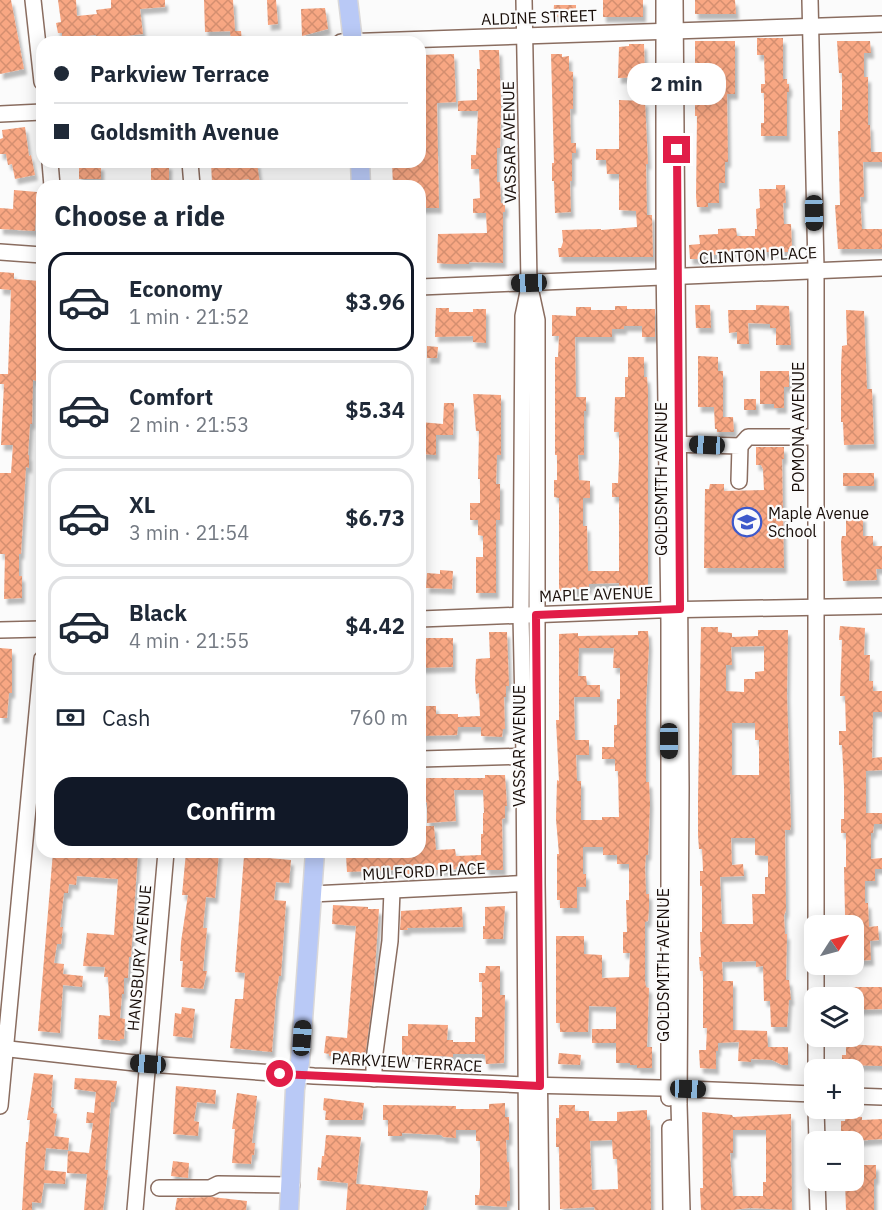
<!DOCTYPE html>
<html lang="en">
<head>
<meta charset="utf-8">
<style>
	body { margin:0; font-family:"IBM Plex Sans",sans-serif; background:#f6f6f7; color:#1f2937; height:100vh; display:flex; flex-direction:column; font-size:22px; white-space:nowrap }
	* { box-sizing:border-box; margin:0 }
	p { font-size:20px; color:#747a83 }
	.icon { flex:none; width:33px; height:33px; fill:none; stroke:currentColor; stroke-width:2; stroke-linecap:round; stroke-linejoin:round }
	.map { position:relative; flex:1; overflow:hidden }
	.panel { position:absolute; left:36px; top:180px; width:390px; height:678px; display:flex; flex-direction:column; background:#fff; border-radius:18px; box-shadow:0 3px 15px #0003 }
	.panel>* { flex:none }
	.top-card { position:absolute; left:36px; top:36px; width:390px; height:132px; border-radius:18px; box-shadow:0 3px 15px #0003; display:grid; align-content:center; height:132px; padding:0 18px; background:#fff }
	.needle { width:39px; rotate:54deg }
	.fabs { position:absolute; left:804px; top:915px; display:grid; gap:12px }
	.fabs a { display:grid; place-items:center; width:60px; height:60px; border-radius:12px; background:#fff; box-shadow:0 3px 15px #0003; font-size:30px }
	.end { position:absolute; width:27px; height:27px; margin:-14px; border:8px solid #e11d48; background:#fff; box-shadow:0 0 0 3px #fff }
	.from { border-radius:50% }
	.bubble { position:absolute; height:42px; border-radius:18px; background:#fff; box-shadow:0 3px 15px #0003; font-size:20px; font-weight:700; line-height:42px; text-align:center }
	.car { position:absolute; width:18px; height:36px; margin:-18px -9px; border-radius:8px; box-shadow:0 0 4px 2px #0007; background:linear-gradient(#222 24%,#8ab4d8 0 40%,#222 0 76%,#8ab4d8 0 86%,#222 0) }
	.top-card b { display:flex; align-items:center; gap:21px; height:57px; font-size:22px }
	.top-card b+b { border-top:2px solid #e0e1e3 }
	.top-card i { width:15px; height:15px; background:#1f2937 }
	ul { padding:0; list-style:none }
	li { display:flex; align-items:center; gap:18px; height:99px; margin:0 12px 9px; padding:0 6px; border:3px solid #e0e1e3; border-radius:18px }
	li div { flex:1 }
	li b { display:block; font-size:22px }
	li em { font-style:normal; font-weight:700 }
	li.active { border-color:#111827 }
	li>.icon { width:54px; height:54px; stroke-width:1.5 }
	h2 { padding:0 18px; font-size:27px; line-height:72px }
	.pay { display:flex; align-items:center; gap:15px; height:66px; padding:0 18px; font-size:22px }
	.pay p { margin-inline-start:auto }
	.action { display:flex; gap:12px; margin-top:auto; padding:12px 18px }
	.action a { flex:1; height:69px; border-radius:18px; background:#111827; color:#fff; font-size:24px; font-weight:700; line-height:69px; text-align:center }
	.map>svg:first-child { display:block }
	.building { fill:url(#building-cross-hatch); fill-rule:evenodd; filter:url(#shadow) }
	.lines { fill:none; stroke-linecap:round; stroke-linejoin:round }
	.minor-casing { stroke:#8a6d60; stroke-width:18 }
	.major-casing { stroke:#dad8d8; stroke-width:21 }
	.minor { stroke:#fff; stroke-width:15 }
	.major { stroke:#b9c9f6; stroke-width:18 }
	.route { stroke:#e11d48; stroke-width:8 }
	.labels { text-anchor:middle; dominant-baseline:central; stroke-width:4.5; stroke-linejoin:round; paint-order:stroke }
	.street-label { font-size:16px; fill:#190e09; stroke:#fbfbfb }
	.poi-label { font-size:16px; fill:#190e09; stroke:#fbfbfb; text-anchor:start }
</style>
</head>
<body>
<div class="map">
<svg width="882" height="1210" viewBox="0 0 882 1210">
	<defs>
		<pattern id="building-cross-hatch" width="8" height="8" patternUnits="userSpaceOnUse" patternTransform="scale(1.5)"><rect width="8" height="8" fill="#f8a783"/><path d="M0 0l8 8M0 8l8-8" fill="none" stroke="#d48f70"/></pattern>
		<filter id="shadow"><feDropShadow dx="3" dy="5.5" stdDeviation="1.5" flood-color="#0004"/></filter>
	</defs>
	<rect width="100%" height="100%" fill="#fbfbfb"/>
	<g class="building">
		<path d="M0,0H11L24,69L0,74Z"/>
		<path d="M58,0H76L77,16L97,14L96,10L111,8V0H165V7L140,9L143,34L109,38V42H97L96,35L62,38V33H58L56,23L61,22Z"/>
		<path d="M204,0H233L235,31L205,32Z"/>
		<path d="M267,0H276L278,24L268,25Z"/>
		<rect x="603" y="0" width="40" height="17"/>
		<path d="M695,0H735L736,14H695Z"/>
		<path d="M554,5H576V17H553Z"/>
		<path d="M325,8L328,29L302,36L301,9Z"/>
		<path d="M230,31H241L242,42H231Z"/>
		<path d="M757,38H783V79H787V84H789V92H787V136H761V123H764V93H761V84H765L764,55H757Z"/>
		<path d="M695,41H735V94H727L728,162H725V183H719V203H708V207H697L696,197L697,116H695Z"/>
		<path d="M837,41H870L871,53H864V77H868V125H870L871,152H882V162H863L864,197H860L862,229H882V249H838L835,205H840L838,131H840V110H842V73H839Z"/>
		<path d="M629,44H644L645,77L618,78L619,47L629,46Z"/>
		<path d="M479,50H499L501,106L500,148H497V182H500L501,203H505V212H503V263L469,262V264H448L437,263L438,234L487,233L486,213H473V199L480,198L479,169H471V155H476L478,111H458V101L477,100V69H480Z"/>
		<path d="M454,54L456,102L437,103L439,208H420V186H393L392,162H420V55Z"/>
		<path d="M551,54H562V57L569,56V71L573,72V109H570L571,143H576V153H572V181H570L571,212L555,213L554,181H552V163H554Z"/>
		<path d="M619,100L645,101L648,164H646L647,215H652L653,257H559L558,248H561L563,242L562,230L601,229V230L637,227L636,211L619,210V174H607L606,160H596V149H619Z"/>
		<path d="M25,127L29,156L31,155L35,175L15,179L12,164L8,165L6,154H0V139L3,138L2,130Z"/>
		<path d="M211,162H257L260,185L250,186L249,179L212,183Z"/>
		<path d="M151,163L169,164V181H151Z"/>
		<rect x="79" y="165" width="22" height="14"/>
		<path d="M776,185H785L786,203H783L784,224H791L792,249H788V252H738L711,255L703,256V259H690L689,245L700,244L699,235L718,234V229L736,228L737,236H755V229H757L756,209L760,208L759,189H776Z"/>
		<path d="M14,190L37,192L35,231L0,229V208L13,209Z"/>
		<path d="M0,272L14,273V279L40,281L39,300H41L40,336L38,340L36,381L33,380L32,424H30L28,455H29V468L26,467L21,554H19V576H22V598L4,599L5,554H0V473H11L13,445H1L4,384H0V374H8L11,290L0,289Z"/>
		<path d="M695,305H710L711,328H696Z"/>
		<path d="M756,305L789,306L791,345H776V328H770V324L748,323L749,344H737V332L729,333L728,310H756Z"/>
		<path d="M615,306H627V309H655V337H642V326H624V329H612V337H575L576,397H586V411H584V455H578L579,480L590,481V498H583V526H587L588,571H619V497H612V483H618L619,460V432H614L615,397H625V377H628V357H644V377H647L648,390V589H619V583L589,584V589H576V592L559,591V498L554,497V480H557V455H555V357H558L559,336H552V315L576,316V307H591V310H615Z"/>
		<path d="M436,308H449V312H473V309H486V343L473,342V336L435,337Z"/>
		<path d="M846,310L864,311L867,389H872L874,444L844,445L843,422H841V367L842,346L847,345Z"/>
		<path d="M427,346L438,347L437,358H427Z"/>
		<path d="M698,356L718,357V371H723V417H733L734,432H717V429H715L714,407H698Z"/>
		<path d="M760,371H789V387H784V408H774V404H760Z"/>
		<path d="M473,394L501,395V455H497L496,484H500V520H496V593H476V557H483V536L478,535V520H470V503H480V479H478L479,431H476Z"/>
		<rect x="744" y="399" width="12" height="11"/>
		<path d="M444,403H454L453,435H436V455L421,454L420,422L443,424Z"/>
		<path d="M756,447H784V459H782L784,568H704L705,489H709L710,484H724V491L764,490L763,469L761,465H756Z"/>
		<rect x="843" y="473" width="31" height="13"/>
		<path d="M846,516H863V536H873V546H882V569H876L877,580L843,581L841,542L842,536H846Z"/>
		<path d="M440,570L453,571L452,589L426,588L427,573L440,574Z"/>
		<path d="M840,626L865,628L864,655H870L869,681H873V691H882V712H873L872,758L882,757V770L866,771V813H882V824H874L873,833H871V859L882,858V869H875V881H865V903H868L869,927L878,926L879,940L870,941L871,960L854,961V926H846L845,914L844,867H846V833H841V819H844V786L842,745H839V731H846L845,696H840L842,640H839Z"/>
		<path d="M701,627H718V632L732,633V637L758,636V630H788L787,694L791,826L790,830H785L786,910L784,916L785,934H787L786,980H789L791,1000H789L787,1027H771L770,1001H764L763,966L756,967V961L722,962L723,981H733V1030L767,1031L768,1047H788V1065H782L772,1060L751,1059V1062L738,1061L739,1042L718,1043V1051H716V1069L700,1068L699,1050H706L707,1028H703V971H700L699,957H701L700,932H702V886H700V871H703L702,849H699L698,835V800ZM764,646V671L755,672V679H744V692L726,691V665H732L731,647ZM732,723H755V740H759V775H732ZM731,838H755V855L768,856V877H765V894H752L753,924H722L720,877L744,876L743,864L732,865Z"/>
		<path d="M638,631H648L649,645L646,705V782H649L650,803L648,855H646L645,867L646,894H649V907L648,921L645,922V981L646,987L649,988L647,1047H652V1068H637V1065H630V1063H616V1043H592V1029H616V1007L589,1006L588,1032H560V1023H556V936H584V954L602,955V978L629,977L630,953H623V932H627L626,900H629V864H617V855H603V847H583V874H586V887H577V908H560V900H557V854H559L556,819L557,780L559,781L556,720H559V634L578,633V636L638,635ZM579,648H614L613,668H620V699H617V725H614V747H602V759H615V771H618L619,817H602V820H581V781H577L576,755H589V740H575L574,697H600V685H587L586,676H578Z"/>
		<path d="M489,632H507L509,686H506V697H504L505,729H503L502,737L481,736V727H458L457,735L420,736V706H436V714H458V717L480,716L479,693L476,694L475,681L476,659L490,658Z"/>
		<path d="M420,638H453V667L420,668Z"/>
		<path d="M0,648L12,649V693H9L7,718H0Z"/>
		<path d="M485,775H505L507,806H505V818L502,819L503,870H486V865L456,867V869L451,870H412L411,874H402V872L393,870L347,872L346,855L420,852V844H425L424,826H434L436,850L455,849L456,856L481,855V834H483V813H484L483,790H454L456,821L427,823V803L425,800L421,801L420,783L421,779L428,778H485Z"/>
		<path d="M53,852H138L131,957H129L128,978H124V994H122L120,1018L125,1019L124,1039H120V1041L98,1039L99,1015L110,1016L108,977H104L105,967L83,966L87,933L114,935L118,879L77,876L76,885L69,884L68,893H64L60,927H63L61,944H57L54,963L64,964L63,974L83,976L82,987L63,985L60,1033L38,1031Z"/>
		<path d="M186,852H219L215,898L206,897L203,928H207L203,971H207L203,989L181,987L183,961H180L181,942L188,895H182Z"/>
		<path d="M244,856L291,860L289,883L276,882L274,900L286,901L281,976H279L276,996L272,1052L230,1048L235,999H243L245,973L235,972Z"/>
		<path d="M333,905L368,907V909H379L373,998L365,1057L329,1056V1054L324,1053L326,1036L347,1038L356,926L332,924Z"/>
		<path d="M505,906L503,939H483V926H485V907Z"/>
		<path d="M462,907L463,927L407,928L408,930H400L401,911Z"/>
		<path d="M486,966H500V995H505L504,1063L486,1064L485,1055L483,1054H453V1057L440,1056L439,1059L415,1058V1055H402V1036H408V1024L448,1025L447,1040H453V1042H475V1017H482V982H479V973H485Z"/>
		<path d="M844,987H882V1009L854,1010V998H845Z"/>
		<path d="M182,1007L195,1009L192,1038L173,1036L175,1013L181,1014Z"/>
		<path d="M846,1044L882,1046V1066L842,1065V1055H846Z"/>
		<path d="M559,1053L581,1055L580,1065L558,1064Z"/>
		<path d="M34,1073L53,1075L51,1107L54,1108L53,1113L57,1114L54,1136L69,1138L68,1150L46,1148L44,1170L66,1172L65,1184L44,1183L41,1203L32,1202V1210H22L26,1142H28L30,1120H27Z"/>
		<path d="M75,1078L117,1081L114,1102H111L108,1137L105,1170H108L103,1210H84L87,1174L67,1173L68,1151L89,1153L93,1123H86L87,1112L94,1113L96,1092L74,1089Z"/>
		<path d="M176,1086L216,1090L215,1104L197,1102L194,1121L199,1122L198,1136L173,1134Z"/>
		<path d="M237,1093L257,1096L252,1143H255L254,1155H252L251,1164L232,1163L235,1129H232Z"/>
		<path d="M324,1098L364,1103L362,1120H325L326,1111L323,1110Z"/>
		<path d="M505,1103V1117H509V1140H506L507,1162H509L510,1188V1201H507V1207L475,1205V1195H479L480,1188V1141H476V1130H456V1138L443,1137L441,1135L402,1133V1136H388V1120H383V1105L456,1106V1109H489V1104Z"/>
		<path d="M559,1105H575V1111H589V1121H617V1112L647,1110V1120H650L651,1210H595L594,1207L560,1209L559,1147H556V1118H559ZM612,1140L613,1159H617L618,1189L592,1190L590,1141Z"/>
		<path d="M702,1112L732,1115L733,1117L791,1114L792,1210L750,1208L732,1210H701L700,1188H703ZM733,1130H766V1182H763V1196H733L730,1153H733Z"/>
		<path d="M846,1116L862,1117V1120L882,1119V1139L841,1142V1121H845Z"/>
		<path d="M326,1135L361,1137L356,1184L317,1180L318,1167L321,1168L322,1156H324Z"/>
		<path d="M173,1161L189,1163L188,1178L171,1176Z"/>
		<path d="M854,1165H876V1179H874V1210H846L845,1180H854Z"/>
		<path d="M348,1183L428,1191L426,1206L424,1205V1210H346Z"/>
		<path d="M212,1197L247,1201L246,1210H175L177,1198Z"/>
	</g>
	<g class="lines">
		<g class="minor-casing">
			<g id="minor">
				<path d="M33,0L42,82"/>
				<path d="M524,0L529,283L537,320V883L541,1210"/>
				<path d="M664,0V260L669,623V1098"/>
				<path d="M675,0L681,788L679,1104L682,1210"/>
				<path d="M810,0L816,269V926"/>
				<path d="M341,42L882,24"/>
				<path d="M0,114L42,112"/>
				<path d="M50,162L52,186"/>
				<path d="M190,162L192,186"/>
				<path d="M0,252L42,255"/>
				<path d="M420,287L882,268"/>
				<path d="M669,444L740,446L739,481"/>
				<path d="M740,446L748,437H815"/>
				<path d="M420,619L658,610L882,606"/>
				<path d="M0,630L42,629"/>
				<path d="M420,759L532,756"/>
				<path d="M312,894L534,883"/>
				<path d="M816,964V998"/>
				<path d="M816,1036V1070"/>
				<path d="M0,1048L135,1063L314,1076L525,1085L661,1088L814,1094"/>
				<path d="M374,1079V1060L390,941L392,891"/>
				<path d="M854,1096L882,1097"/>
				<path d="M0,1106L42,659"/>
				<path d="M816,1108L817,1142"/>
				<path d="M670,1128L671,1210"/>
				<path d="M817,1180L818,1210"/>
				<path d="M159,1188H210L218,1184L292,1185"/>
				<path d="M135,1210L166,852"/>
				<path d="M527,1210L524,755L521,615L523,316L528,292"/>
			</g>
		</g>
		<g class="major-casing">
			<g id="major">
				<path d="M348,0L353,42"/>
				<path d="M360,162L361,186"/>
				<path d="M289,1210L295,1089L300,1062L315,852"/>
			</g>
		</g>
		<use href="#minor" class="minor"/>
		<use href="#major" class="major"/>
	</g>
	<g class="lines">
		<path class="route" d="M280,1074L540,1086L536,615L680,609L677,150"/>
	</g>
	<defs>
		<g id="school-ring" transform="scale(1.5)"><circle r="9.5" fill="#fbfbfb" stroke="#3d59cb" stroke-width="1.5"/><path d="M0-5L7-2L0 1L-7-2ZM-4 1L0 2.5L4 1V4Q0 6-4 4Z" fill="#3d59cb"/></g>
	</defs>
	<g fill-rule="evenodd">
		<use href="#school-ring" x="747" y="522"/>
	</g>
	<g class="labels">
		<g class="street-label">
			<text transform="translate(539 17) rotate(-2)">ALDINE STREET</text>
			<text transform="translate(509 142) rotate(-91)">VASSAR AVENUE</text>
			<text transform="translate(758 255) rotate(-3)">CLINTON PLACE</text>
			<text transform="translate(798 427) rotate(-90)">POMONA AVENUE</text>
			<text transform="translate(661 479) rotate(-90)">GOLDSMITH AVENUE</text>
			<text transform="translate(596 594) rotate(-2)">MAPLE AVENUE</text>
			<text transform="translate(519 746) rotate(-90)">VASSAR AVENUE</text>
			<text transform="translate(424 871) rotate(-3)">MULFORD PLACE</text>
			<text transform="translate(139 958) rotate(-85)">HANSBURY AVENUE</text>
			<text transform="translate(663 965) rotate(-90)">GOLDSMITH AVENUE</text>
			<text transform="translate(407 1062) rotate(3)">PARKVIEW TERRACE</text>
		</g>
		<g class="poi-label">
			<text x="768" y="513">Maple Avenue<tspan x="768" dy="18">School</tspan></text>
		</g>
	</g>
</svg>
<div class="fabs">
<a><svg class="needle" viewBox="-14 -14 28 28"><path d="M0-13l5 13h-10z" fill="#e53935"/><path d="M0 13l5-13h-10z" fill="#747a83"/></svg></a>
<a><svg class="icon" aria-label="layers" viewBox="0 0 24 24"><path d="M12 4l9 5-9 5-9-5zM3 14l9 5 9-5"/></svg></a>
<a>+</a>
<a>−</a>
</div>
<i class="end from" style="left:280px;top:1074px"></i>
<i class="end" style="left:677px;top:150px"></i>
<div class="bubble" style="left:627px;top:63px;width:99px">2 min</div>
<i class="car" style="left:814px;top:213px;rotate:179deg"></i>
<i class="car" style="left:529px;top:283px;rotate:268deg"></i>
<i class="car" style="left:707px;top:445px;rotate:273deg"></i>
<i class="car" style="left:669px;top:741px;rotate:180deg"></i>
<i class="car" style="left:302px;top:1038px;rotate:4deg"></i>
<i class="car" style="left:148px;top:1064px;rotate:274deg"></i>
<i class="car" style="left:688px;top:1089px;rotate:92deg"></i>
<div class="top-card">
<b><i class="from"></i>Parkview Terrace</b>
<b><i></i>Goldsmith Avenue</b>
</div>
<section class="panel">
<h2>Choose a ride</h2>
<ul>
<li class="active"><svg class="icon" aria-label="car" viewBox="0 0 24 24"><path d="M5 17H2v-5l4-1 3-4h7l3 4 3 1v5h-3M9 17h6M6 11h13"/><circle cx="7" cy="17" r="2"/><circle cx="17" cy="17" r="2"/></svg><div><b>Economy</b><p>1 min · 21:52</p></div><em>$3.96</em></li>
<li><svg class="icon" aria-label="car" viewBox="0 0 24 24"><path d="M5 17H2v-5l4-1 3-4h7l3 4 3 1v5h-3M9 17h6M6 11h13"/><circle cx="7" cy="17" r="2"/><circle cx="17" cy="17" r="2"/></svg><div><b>Comfort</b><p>2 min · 21:53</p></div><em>$5.34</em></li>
<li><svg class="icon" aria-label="car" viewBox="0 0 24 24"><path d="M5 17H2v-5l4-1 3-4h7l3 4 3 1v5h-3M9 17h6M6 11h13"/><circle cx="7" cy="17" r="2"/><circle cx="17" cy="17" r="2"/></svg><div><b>XL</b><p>3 min · 21:54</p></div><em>$6.73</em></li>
<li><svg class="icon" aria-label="car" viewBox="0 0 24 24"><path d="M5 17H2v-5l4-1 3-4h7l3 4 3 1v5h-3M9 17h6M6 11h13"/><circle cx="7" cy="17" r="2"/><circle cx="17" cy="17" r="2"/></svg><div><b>Black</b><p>4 min · 21:55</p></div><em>$4.42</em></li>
</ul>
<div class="pay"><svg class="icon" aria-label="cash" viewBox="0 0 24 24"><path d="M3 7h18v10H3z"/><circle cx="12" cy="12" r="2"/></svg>Cash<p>760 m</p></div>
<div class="action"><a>Confirm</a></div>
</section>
</div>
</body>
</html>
